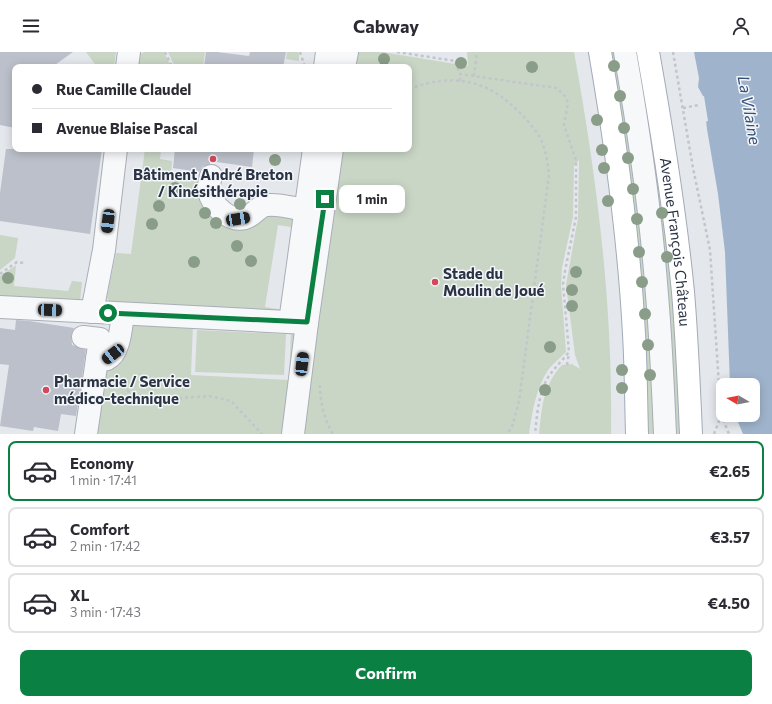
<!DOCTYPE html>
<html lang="en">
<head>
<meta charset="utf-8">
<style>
	body { margin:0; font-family:Commissioner,sans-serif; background:#f7f7f7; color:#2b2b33; height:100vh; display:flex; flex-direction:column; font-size:15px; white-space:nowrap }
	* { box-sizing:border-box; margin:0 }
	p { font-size:13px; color:#7c7c81 }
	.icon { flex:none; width:22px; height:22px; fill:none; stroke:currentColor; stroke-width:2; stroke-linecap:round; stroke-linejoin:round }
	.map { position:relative; height:382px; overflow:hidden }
	.drawer { display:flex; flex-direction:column; background:#fff; flex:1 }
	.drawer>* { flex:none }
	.hud { position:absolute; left:12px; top:12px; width:400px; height:88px; border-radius:8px; box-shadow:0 2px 10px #0003; display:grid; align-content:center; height:88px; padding:0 20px; background:#fff }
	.needle { width:26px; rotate:280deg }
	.controls { position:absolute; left:716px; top:326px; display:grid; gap:8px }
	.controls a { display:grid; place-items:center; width:44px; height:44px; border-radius:8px; background:#fff; box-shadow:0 2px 10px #0003; font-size:20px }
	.end { position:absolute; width:18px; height:18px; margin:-9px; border:5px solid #0b8043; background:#fff; box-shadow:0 0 0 2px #fff }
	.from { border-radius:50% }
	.bubble { position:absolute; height:28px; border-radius:8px; background:#fff; box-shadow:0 2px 10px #0003; font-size:13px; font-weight:700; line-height:28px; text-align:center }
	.car { position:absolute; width:12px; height:24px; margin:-12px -6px; border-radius:5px; box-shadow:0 0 3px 1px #0007; background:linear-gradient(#222 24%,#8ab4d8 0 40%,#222 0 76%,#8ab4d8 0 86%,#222 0) }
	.hud b { display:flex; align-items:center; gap:14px; height:38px; font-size:15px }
	.hud b+b { border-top:1px solid #e1e1e2 }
	.hud i { width:10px; height:10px; background:#2b2b33 }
	ul { padding:7px 0 0; list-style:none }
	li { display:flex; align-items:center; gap:12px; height:60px; margin:0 8px 6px; padding:0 12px; border:2px solid #e1e1e2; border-radius:8px }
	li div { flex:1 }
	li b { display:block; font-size:15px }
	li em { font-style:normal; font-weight:700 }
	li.on { border-color:#0b8043 }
	li>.icon { width:36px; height:36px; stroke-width:1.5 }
	.primary-button { display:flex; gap:8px; margin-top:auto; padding:8px 20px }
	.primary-button a { flex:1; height:46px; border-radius:8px; background:#0b8043; color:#fff; font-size:16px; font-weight:700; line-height:46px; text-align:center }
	header { display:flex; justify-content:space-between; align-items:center; height:52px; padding:0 20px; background:#fff; font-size:18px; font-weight:700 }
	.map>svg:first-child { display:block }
	.green { fill:#c9d6c5 }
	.water { fill:#9fb4cc }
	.pier { fill:#e4e7ec }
	.building { fill:#bbc0ca }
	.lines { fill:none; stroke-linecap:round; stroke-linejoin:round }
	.minor-casing { stroke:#a9aeb7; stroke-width:24 }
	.major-casing { stroke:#a3abb8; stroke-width:24 }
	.path { stroke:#c2c5cb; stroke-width:2.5; stroke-dasharray:3 3; stroke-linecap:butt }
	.minor { stroke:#f7f8fa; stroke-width:22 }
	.major { stroke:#fff; stroke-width:22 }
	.tree { fill:#899d89 }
	.route { stroke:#0b8043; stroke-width:5 }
	.poi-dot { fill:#d1495b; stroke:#f4f6f9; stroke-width:1.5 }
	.labels { text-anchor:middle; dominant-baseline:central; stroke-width:3; stroke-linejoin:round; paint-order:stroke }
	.poi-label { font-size:15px; font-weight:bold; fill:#2b3445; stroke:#f4f6f9; text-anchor:start }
	.street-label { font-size:15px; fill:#2b3445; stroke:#f4f6f9 }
	.water-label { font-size:16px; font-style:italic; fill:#34527a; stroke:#f4f6f9 }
</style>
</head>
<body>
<header><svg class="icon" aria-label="menu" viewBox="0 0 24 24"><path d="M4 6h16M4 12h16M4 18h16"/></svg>Cabway<svg class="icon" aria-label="person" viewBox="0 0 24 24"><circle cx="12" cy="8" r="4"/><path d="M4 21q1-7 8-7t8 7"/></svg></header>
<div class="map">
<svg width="772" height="382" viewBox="0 0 772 382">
	<rect width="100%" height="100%" fill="#e4e7ec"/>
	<g class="green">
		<path d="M86,0H116L114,15H97Z"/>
		<path d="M145,0H164L171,15H135L137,3Z"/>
		<path d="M168,0H205L203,15H189L187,12L182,15H175Z"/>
		<path d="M287,0H298L299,2V9L286,7Z"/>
		<path d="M350,0H382L468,14L467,0H574C597,126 613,254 611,382H539C542,355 543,333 562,313L572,312L580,317L575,303L566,233L578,166L579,108L574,114L573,165L562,216L561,233L566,300C560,306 553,312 548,318C536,337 532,360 529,382H296L337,97H409V15H348Z"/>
		<path d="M608,0H618L645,193L656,382H644Z"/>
		<path d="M632,0H643L675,237L686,382H671Z"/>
		<path d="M145,97H161L160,107L172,109L171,123L205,128L207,156L271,161L288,164L296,171L297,176L278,173L265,255L283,258L282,262L109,250L107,245L116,201L131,202Z"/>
		<path d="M0,183L18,186L15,206L0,218Z"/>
		<path d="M15,214H16L14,234L68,239L72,229L82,230L80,250L0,249V224Z"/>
		<path d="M131,266L193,272L191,323L289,328L291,279L296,280L287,382H89L99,323Z"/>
		<path d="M197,278L286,282L284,323L195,320Z"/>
	</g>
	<path class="water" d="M694,0H772V382H743L735,363H753V333H730L725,200L718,142L707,77L703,44L698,35L699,26Z"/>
	<path class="pier" d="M704,44L708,69L705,70L701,45Z"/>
	<g class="building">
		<path d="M0,0H73L52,15H15V76L0,73Z"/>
		<path d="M206,0H217L249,4L250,0H286L283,15H204Z"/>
		<path d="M6,97H102L90,182L0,169V141Z"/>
		<path d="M175,97H254L252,115L210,109V112L202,115L199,120L173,116Z"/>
		<path d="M16,268L29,269L74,276L71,283L72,293L86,298L76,364L61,362L58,379L34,375L33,379L0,374L9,313L0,312V276L15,278Z"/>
	</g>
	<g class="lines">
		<g class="minor-casing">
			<g id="minor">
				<path d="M625,0C639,80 651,161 657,243C661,289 663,336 665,382"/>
				<path d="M127,15L129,0"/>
				<path d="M325,15L327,0"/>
				<path d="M344,15L347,0"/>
				<path d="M211,124C210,128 208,134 209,139C212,154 229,170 245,166C254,164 258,153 268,153C280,152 293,156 305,158"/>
				<path d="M0,255L307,271"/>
				<path d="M92,260L104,198L116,97"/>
				<path d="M290,270L314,97"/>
				<path d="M83,285L100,287L86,382"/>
				<path d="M97,307C100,307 104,308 107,307C120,301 121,274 123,262"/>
				<path d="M293,382L307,271L332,97"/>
			</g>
		</g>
		<g class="major-casing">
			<g id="major">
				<path d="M600,0C616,93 629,188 634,282C636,315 636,349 637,382"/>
				<path id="s1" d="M648,0C662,79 675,159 683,240C687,287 689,335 691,382"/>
			</g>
		</g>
		<g class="path">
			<path d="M165,0L172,15"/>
			<path d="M300,0L305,15"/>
			<path d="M397,0L455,9L460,22"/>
			<path d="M673,0L693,116L710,198L721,363L729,382"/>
			<path d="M474,24L477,0"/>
			<path d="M460,29V22L556,36L566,45L568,51L564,73L576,108V165L565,219L563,232L569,300C562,309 553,317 547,327C538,344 537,364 535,382"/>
			<path d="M409,37C455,20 489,28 522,63C531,72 541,84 544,96C547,105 548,114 549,123L519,349L512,375L507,382"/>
			<path d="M683,56L699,53"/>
			<path d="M0,222L17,210L24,211"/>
			<path d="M567,313L569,301"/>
			<path d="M112,328L128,339L155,348L209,344L231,349L262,382"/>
			<path d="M320,333C320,350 324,367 333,382"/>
			<path d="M714,382L721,364"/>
		</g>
		<use href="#minor" class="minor"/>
		<use href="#major" class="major"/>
	</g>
	<g class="tree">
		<circle cx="384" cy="7" r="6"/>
		<circle cx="461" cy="11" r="6"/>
		<circle cx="614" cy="14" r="6"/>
		<circle cx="532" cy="15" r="6"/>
		<circle cx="620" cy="44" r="6"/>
		<circle cx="597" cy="68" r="6"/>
		<circle cx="624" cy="76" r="6"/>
		<circle cx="602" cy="98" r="6"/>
		<circle cx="628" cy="106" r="6"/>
		<circle cx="275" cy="108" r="6"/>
		<circle cx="604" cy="116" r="6"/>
		<circle cx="175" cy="136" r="6"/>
		<circle cx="633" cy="137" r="6"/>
		<circle cx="608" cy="149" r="6"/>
		<circle cx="240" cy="152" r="6"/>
		<circle cx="159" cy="154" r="6"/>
		<circle cx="205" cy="161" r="6"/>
		<circle cx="662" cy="161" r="6"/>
		<circle cx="637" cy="167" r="6"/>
		<circle cx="216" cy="171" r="6"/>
		<circle cx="152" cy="172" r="6"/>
		<circle cx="237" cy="194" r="6"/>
		<circle cx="639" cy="200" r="6"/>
		<circle cx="667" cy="205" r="6"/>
		<circle cx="251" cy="209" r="6"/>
		<circle cx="194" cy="210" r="6"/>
		<circle cx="576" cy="220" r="6"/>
		<circle cx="8" cy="226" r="6"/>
		<circle cx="642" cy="230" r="6"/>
		<circle cx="572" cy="238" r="6"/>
		<circle cx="572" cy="254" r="6"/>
		<circle cx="645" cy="262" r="6"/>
		<circle cx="648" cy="293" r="6"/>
		<circle cx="550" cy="295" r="6"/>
		<circle cx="622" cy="318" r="6"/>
		<circle cx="650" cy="323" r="6"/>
		<circle cx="622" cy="336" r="6"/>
		<circle cx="545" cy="338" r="6"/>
	</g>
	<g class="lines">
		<path class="route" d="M108,261L307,270L325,147"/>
	</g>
	<g class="poi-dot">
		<circle cx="213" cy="107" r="4"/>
		<circle cx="435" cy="230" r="4"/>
		<circle cx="46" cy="338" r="4"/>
	</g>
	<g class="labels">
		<g class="poi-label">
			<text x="213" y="122" text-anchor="middle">Bâtiment André Breton<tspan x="213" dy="17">/ Kinésithérapie</tspan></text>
			<text x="443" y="221">Stade du<tspan x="443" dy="17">Moulin de Joué</tspan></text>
			<text x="54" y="329">Pharmacie / Service<tspan x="54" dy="17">médico-technique</tspan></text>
		</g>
		<g class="street-label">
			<text stroke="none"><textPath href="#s1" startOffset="192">Avenue François Château</textPath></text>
		</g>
		<g class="water-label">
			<text transform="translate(750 58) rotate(80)">La Vilaine</text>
		</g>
	</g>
</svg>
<div class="controls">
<a><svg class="needle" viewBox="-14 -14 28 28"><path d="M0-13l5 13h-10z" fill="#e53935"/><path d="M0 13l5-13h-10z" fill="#7c7c81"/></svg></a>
</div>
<i class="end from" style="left:108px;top:261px"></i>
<i class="end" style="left:325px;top:147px"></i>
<div class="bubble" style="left:339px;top:133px;width:66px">1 min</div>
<i class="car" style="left:238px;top:167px;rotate:81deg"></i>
<i class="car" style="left:108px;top:169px;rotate:187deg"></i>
<i class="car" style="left:50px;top:258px;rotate:92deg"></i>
<i class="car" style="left:113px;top:302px;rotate:232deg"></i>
<i class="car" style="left:302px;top:312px;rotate:7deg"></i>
<div class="hud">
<b><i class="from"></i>Rue Camille Claudel</b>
<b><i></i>Avenue Blaise Pascal</b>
</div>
</div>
<section class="drawer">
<ul>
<li class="on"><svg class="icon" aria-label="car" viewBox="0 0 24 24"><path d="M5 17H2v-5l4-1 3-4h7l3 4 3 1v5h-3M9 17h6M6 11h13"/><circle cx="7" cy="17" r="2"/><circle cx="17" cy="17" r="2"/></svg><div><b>Economy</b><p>1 min · 17:41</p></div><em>€2.65</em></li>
<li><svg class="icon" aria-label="car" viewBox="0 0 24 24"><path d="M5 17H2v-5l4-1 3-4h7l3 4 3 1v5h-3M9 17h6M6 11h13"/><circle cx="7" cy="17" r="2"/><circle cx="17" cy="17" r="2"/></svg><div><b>Comfort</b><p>2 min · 17:42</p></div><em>€3.57</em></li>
<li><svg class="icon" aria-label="car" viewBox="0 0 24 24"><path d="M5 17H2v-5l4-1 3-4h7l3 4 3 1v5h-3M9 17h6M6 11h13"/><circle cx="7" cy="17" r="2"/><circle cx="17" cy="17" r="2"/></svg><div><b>XL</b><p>3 min · 17:43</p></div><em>€4.50</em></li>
</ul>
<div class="primary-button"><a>Confirm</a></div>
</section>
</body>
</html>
